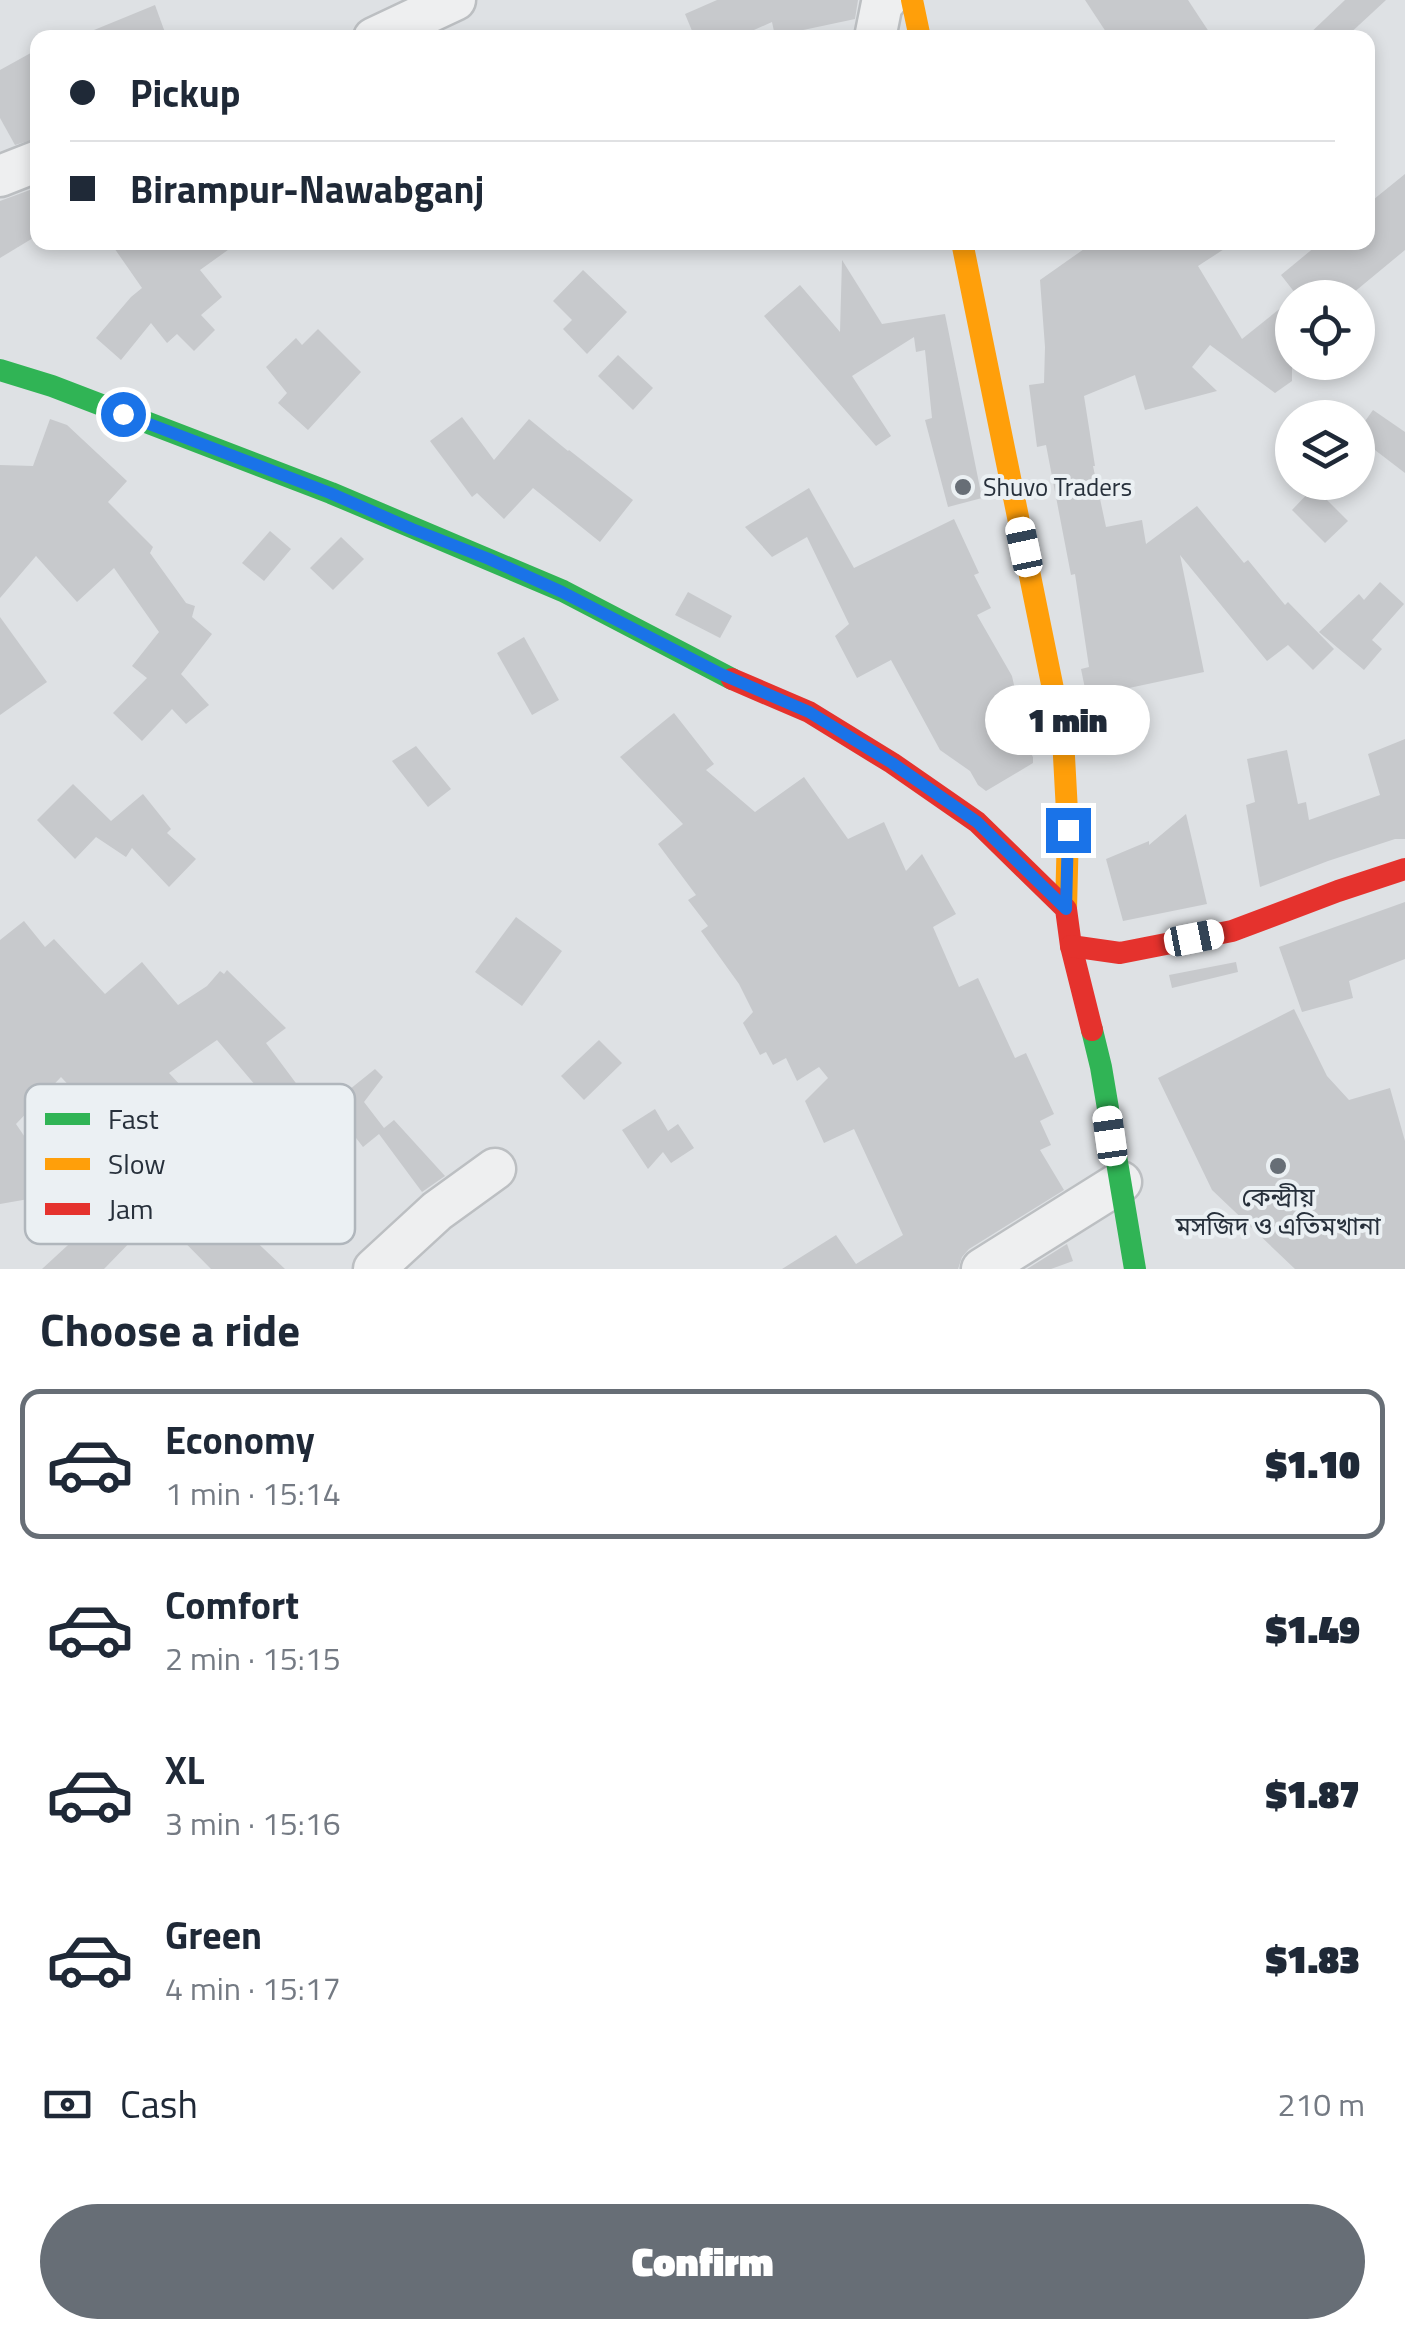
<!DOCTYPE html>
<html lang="en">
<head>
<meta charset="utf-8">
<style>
	body { margin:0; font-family:"Titillium Web","Noto Sans Bengali",sans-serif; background:#f2f2f3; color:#1f2937; height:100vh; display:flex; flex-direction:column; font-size:38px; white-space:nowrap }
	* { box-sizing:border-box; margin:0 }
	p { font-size:32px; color:#747a83 }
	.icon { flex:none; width:55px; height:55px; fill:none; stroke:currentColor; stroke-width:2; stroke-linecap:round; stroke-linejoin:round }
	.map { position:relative; height:1269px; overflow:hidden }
	.side { display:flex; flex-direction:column; background:#fff; flex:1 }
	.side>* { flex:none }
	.guide { position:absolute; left:30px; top:30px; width:1345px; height:220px; border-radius:20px; box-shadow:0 5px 15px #0003; display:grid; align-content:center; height:220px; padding:0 40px; background:#fff }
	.fabs { position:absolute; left:1275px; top:280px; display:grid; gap:20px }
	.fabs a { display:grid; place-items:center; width:100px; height:100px; border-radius:50%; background:#fff; box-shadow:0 5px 15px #0003; font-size:50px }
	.end { position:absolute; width:45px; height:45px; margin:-22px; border:12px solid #1a73e8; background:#fff; box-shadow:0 0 0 5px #fff }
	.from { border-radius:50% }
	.bubble { position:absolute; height:70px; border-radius:35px; background:#fff; box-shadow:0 5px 15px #0003; font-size:32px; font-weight:800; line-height:70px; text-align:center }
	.car { position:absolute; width:30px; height:60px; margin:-30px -15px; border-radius:12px; box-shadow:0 0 8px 2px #0007; background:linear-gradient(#fff 24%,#345 0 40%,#fff 0 76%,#345 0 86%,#fff 0) }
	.guide b { display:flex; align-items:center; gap:35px; height:95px; font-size:38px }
	.guide b+b { border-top:2px solid #e0e1e3 }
	.guide i { width:25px; height:25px; background:#1f2937 }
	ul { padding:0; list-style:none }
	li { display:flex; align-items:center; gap:30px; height:150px; margin:0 20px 15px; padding:0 20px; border:5px solid transparent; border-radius:20px }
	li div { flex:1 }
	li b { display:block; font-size:38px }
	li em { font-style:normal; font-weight:800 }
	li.on { border-color:#676e76 }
	li>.icon { width:90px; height:90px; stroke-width:1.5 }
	h2 { padding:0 40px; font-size:45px; line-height:120px }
	.pay { display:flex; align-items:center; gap:25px; height:110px; padding:0 40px; font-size:38px }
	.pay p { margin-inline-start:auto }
	.button { display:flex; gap:20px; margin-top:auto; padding:20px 40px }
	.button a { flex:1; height:115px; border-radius:60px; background:#676e76; color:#fff; font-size:40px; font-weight:800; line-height:115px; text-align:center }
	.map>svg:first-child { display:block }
	.building { fill:#c7c9cc; fill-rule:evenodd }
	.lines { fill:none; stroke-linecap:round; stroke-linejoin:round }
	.street-casing { stroke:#bcbfc2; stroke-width:45 }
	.street { stroke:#eeeff0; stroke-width:40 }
	.fast { stroke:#30b455; stroke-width:22 }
	.slow { stroke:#ff9f0a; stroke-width:22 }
	.jam { stroke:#e5322d; stroke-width:22 }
	.route { stroke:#1a73e8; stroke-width:12 }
	.poi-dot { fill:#676e76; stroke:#ebf0f3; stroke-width:4 }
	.labels { text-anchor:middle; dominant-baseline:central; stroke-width:8; stroke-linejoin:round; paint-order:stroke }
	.poi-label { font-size:25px; fill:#27303b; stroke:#ebf0f3; text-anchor:start }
	.key { fill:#ebf0f3; stroke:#b0b6bc; stroke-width:2.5 }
	.key-label { font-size:28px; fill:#27303b }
</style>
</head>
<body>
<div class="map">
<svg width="1405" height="1269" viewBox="0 0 1405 1269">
	<rect width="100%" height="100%" fill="#dee1e4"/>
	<g class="building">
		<path d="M717,0H858L855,19L775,36L772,22L736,38H695L685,14Z"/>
		<path d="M1085,0H1188L1213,38H1110Z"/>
		<path d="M1345,0H1386L1345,38H1305Z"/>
		<path d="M155,5L167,38H77V37Z"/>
		<path d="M38,49V138L15,145L0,118V70Z"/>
		<path d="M1405,174V250L1347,298H1299L1281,275L1321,242H1368V204Z"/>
		<path d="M38,187V235L0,258V201Z"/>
		<path d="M110,242H239L200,270L222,297L201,315L215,330L194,351L177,334L167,343L151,323L121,360L96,338L131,297L142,288Z"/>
		<path d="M1094,242H1235L1198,266L1242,339L1292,299V381L1275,393L1210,345L1192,367L1217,391L1145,410L1135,375L1084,396L1095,466H1093L1106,527L1142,520L1146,544L1197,506L1244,563L1248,560L1285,605L1288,602L1334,649L1313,670L1288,645L1267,661L1180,555L1204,672L1115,691L1118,707L1090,713L1081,669L1089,667L1075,574L1071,575L1046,445L1037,447L1029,385L1044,383L1045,347L1040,280Z"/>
		<path d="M842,260L882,324L945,314L982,498L948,507L925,420L932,418L925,350L916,352L914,337L852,376L891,436L876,446L764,316L800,285L840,332Z"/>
		<path d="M583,270L627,312L587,354L563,329L572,320L553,301Z"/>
		<path d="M318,329L361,372L308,430L278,403L287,393L266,367L296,338L302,345Z"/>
		<path d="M618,355L653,388L633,410L598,376Z"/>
		<path d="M1373,410L1405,432V473L1358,437V431Z"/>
		<path d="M462,417L494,460L529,419L568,451L569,450L633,500L600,542L533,488L504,519L477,493L472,497L430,441Z"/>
		<path d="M50,419L67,425L127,481L108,502L153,547L150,553L186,603L195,606L192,617L212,634L181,674L209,705L186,724L172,709L142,741L113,713L147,678L132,666L159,632L114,568L77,602L36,556L0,598V465L33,466Z"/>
		<path d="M1314,487L1348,521L1325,543L1292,510Z"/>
		<path d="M809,488L854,568L954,519L979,573L974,575L991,608L977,615L1012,676L1028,749L1033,757V763L986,791L978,785L970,771L940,750L891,660L857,678L835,636L849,624L807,537L772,557L745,527Z"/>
		<path d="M270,531L291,549L264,581L242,563Z"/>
		<path d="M341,537L364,559L333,590L310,568Z"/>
		<path d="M1380,582L1404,604L1372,640L1382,649L1364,670L1319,632L1359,594L1364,600Z"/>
		<path d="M688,592L732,616L720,638L675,615Z"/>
		<path d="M0,617L47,682L0,715Z"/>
		<path d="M524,637L559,700L532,715L497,653Z"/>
		<path d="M674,713L714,764L706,770L755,812L804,777L848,839L884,822L906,871L922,854L956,914L933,927L959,987L978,978L1015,1058L1026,1053L1054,1114L1040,1121L1051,1145L1040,1150L1064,1190L969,1249L962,1257L958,1269H782L836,1235L856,1264L903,1235L854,1129L824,1143L805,1101L828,1078L819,1067L797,1081L786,1058L773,1065L766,1052L760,1055L743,1023L753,1012L739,984L701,931L708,926L688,900L696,895L658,844L683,824L620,757Z"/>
		<path d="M1405,739V839H1395L1328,861L1260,887L1246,805L1255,802L1247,759L1287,750L1298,804L1306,802L1309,820L1380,795L1368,754Z"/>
		<path d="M416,746L451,789L428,807L392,761Z"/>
		<path d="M73,784L111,821L143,794L171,829L167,833L196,859L169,887L132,848L126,857L96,837L75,859L37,820Z"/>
		<path d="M1186,814L1207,904L1123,921L1106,859L1149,841V845Z"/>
		<path d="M1405,902V959L1349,981L1353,998L1302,1012L1279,947Z"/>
		<path d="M516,917L562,951L522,1006L475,972Z"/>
		<path d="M24,921L45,947L54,939L105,994L142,962L178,1005L207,986L220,971L224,974L227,970L286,1028L266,1043L319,1114L375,1069L383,1077L364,1102L384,1128L394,1120L445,1176L422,1192L379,1134L363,1147L346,1125L313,1166L310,1163L244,1230L285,1269H211L150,1207L177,1178L171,1172L177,1166L86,1084L76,1093L61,1077L16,1124L63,1193L0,1204V940ZM217,1040L256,1086L217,1125L169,1073Z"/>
		<path d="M1236,962L1238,972L1172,988L1169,975Z"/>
		<path d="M1294,1009L1327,1076L1349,1100L1390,1088L1405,1141V1269H1295L1212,1190L1158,1078Z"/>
		<path d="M599,1040L622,1063L584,1100L561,1076Z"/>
		<path d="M655,1109L668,1131L678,1124L694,1148L671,1163L663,1152L648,1169L622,1130Z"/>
		<path d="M106,1210L137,1235L104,1269H42Z"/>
		<path d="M1067,1244L1073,1261L1051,1269H1027Z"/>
	</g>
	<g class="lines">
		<g class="street-casing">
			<g id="street">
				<path d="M374,38L455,0"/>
				<path d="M875,38L882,3L886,0"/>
				<path d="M0,176L38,161"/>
				<path d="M374,1269L437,1211L495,1169"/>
				<path d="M982,1269L1121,1182"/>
			</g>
		</g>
		<use href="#street" class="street"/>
		<g class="fast">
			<path d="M0,370L52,386L331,493L563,591L732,679"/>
			<path d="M1092,1030L1101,1067L1135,1269"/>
		</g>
		<g class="slow">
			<path d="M912,0L920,38"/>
			<path d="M962,242L1063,738L1068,830L1066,909"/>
		</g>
		<g class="jam">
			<path d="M732,679L809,712L892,763L977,822L1066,909L1071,946L1092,1030"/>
			<path d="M1071,946L1120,953L1232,931L1338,891L1405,869"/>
		</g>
	</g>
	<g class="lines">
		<path class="route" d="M123,414L330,493L412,529L489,559L562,592L721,674L809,712L892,763L977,822L1066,909L1068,830"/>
	</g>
	<g class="poi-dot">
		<circle cx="963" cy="487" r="10"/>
		<circle cx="1278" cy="1166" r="10"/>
	</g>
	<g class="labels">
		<g class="poi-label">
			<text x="983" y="487">Shuvo Traders</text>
			<text x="1278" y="1197" text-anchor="middle">কেন্দ্রীয়<tspan x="1278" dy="29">মসজিদ ও এতিমখানা</tspan></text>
		</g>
	</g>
	<rect x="25" y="1084" width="330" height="160" rx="15" class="key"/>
	<rect x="45" y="1113" width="45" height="12" fill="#30b455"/>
	<rect x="45" y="1158" width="45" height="12" fill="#ff9f0a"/>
	<rect x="45" y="1203" width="45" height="12" fill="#e5322d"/>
	<g class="key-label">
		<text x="108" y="1129">Fast</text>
		<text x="108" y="1174">Slow</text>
		<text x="108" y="1219">Jam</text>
	</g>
</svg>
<div class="fabs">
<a><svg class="icon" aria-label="locate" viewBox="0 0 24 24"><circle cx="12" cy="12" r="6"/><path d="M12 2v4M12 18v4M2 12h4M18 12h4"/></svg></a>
<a><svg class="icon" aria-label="layers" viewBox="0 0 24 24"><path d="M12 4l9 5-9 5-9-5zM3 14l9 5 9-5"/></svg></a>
</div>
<i class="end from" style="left:123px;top:414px"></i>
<i class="end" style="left:1068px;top:830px"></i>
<div class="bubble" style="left:985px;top:685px;width:165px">1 min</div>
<i class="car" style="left:1024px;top:547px;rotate:348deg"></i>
<i class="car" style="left:1194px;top:938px;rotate:79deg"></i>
<i class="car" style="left:1110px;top:1136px;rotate:352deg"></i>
<div class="guide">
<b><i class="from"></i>Pickup</b>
<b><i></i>Birampur-Nawabganj</b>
</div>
</div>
<section class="side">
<h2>Choose a ride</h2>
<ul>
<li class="on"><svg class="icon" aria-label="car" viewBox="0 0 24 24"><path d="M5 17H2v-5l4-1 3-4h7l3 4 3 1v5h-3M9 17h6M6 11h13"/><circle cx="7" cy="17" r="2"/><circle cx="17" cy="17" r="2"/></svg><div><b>Economy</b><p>1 min · 15:14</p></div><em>$1.10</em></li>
<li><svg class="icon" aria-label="car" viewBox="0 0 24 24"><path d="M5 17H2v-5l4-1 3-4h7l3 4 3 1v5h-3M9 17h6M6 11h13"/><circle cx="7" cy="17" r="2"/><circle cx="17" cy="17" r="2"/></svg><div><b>Comfort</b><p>2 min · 15:15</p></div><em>$1.49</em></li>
<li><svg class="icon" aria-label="car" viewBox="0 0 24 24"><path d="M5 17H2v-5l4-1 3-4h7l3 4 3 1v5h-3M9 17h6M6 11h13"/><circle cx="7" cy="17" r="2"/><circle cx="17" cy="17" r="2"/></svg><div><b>XL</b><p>3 min · 15:16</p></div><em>$1.87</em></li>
<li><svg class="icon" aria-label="car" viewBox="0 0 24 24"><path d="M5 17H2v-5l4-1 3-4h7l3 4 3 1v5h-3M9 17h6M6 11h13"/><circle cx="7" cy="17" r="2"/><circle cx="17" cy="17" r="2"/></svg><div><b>Green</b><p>4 min · 15:17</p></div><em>$1.83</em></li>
</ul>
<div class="pay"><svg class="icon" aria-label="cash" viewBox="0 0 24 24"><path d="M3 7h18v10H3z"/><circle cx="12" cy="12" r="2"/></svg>Cash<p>210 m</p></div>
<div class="button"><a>Confirm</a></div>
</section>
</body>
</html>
